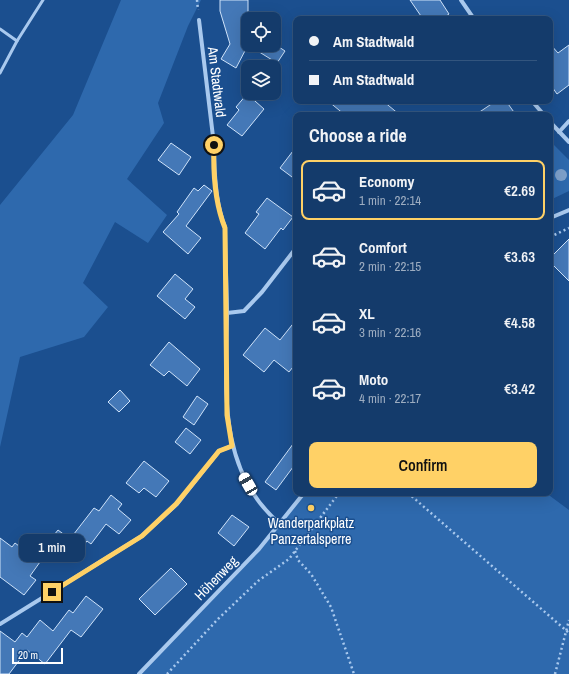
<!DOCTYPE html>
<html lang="en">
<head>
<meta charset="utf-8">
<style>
	body { margin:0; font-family:"Archivo Narrow",sans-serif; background:#1d4271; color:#f1f3f6; height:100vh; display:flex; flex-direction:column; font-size:15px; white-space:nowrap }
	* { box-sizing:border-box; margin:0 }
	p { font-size:13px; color:#9dadc1 }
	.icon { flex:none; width:22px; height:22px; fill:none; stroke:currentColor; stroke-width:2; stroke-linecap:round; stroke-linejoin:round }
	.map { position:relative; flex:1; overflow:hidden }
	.panel { position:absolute; left:293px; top:112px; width:260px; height:384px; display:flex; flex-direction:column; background:#143b6b; border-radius:8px; box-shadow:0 4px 16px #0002,0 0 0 1px #33557e }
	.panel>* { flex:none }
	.guide { position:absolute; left:293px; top:16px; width:260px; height:88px; border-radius:8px; box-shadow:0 4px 16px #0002,0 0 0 1px #33557e; display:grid; align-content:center; height:88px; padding:0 16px; background:#143b6b }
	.buttons { position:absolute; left:241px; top:12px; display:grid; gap:8px }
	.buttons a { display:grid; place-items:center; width:40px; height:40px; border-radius:8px; background:#143b6b; box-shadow:0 4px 16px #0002,0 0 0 1px #33557e; font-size:20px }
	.scale { position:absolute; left:12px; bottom:10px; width:51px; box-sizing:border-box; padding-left:4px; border:2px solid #fff; border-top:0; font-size:11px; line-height:14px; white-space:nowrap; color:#fff; -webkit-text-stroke:3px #1b4f8f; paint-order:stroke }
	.end { position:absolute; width:18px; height:18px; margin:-9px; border:5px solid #ffd166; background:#111; box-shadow:0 0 0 2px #111 }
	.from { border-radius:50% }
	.bubble { position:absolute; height:28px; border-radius:8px; background:#143b6b; box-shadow:0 4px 16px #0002,0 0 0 1px #33557e; font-size:13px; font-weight:600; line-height:28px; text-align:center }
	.car { position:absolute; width:12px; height:24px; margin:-12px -6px; border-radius:5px; box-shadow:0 0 3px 1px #0007; background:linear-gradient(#fff 24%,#345 0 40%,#fff 0 76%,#345 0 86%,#fff 0) }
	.guide b { display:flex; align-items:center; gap:14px; height:38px; font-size:15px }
	.guide b+b { border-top:1px solid #33557e }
	.guide i { width:10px; height:10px; background:#f1f3f6 }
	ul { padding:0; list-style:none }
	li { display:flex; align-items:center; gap:12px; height:60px; margin:0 8px 6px; padding:0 8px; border:2px solid transparent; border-radius:8px }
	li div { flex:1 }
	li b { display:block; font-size:15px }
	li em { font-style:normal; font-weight:600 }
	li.selected { border-color:#ffd166 }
	li>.icon { width:36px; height:36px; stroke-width:1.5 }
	h2 { padding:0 16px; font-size:18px; line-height:48px }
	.cta { display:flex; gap:8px; margin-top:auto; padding:8px 16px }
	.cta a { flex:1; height:46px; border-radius:8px; background:#ffd166; color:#111; font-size:16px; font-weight:600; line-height:46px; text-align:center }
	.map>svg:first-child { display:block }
	.green { fill:#2e69ad }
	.building { fill:#4478b7; stroke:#cfe3fa }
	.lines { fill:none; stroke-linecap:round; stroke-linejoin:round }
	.path { stroke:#a9c9ee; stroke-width:2.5; stroke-dasharray:2 3; stroke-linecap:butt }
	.lane { stroke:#a9c9ee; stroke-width:3 }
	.street { stroke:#a9c9ee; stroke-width:4 }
	.tree { fill:#7ea0ca }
	.route { stroke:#ffd166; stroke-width:5 }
	.poi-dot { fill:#ffd166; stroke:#1b4f8f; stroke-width:1.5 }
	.labels { text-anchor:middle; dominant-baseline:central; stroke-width:3; stroke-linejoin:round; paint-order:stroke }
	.street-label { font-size:14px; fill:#fff; stroke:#1b4f8f }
	.poi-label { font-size:14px; fill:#fff; stroke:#1b4f8f }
</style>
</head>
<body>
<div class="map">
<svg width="569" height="674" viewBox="0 0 569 674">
	<rect width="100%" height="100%" fill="#1b4f8f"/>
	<g class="green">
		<path d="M121,0H201L188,26L158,103L164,123L127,179L167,215L148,243L115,222L83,283L108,307L84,337L20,357L0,447V205L73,115Z"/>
		<path d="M554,145L569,160V191L550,200V151Z"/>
		<path d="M304,493H546L569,510V674H139L259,549Z"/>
	</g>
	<g class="building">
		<path d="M220,0H248V45H276L285,51L277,63L248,45L236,68L221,59L230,44L220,11Z"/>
		<path d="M410,0H440L449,14L442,19H423Z"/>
		<path d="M550,44L558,53L569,45V85L557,94L550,84Z"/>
		<path d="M247,94L264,109L242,136L227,125L239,110L236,107Z"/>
		<path d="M328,101H383L400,115H345Z"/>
		<path d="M496,101H506L516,115H475Z"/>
		<path d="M171,143L191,157L179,175L158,160Z"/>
		<path d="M296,147V180L280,168Z"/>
		<path d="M204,185L212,191L186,226L201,238L188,254L163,232L179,214L177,212L194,188L198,191Z"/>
		<path d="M267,198L293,217L283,230L281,228L265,249L245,233L259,214L256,212Z"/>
		<path d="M569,239V281L550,262V258Z"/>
		<path d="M175,274L193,289L185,299L195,307L185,319L157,296Z"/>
		<path d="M296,320V363L289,372L274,360L264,372L243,355L265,328L280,340Z"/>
		<path d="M169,342L200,369L187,386L169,371L164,376L150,365Z"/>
		<path d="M120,390L130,401L119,412L108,402Z"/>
		<path d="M197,396L208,404L194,425L183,417Z"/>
		<path d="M186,428L201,440L190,454L175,442Z"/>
		<path d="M296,440V463L276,490L265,482Z"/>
		<path d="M144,461L169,481L156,497L144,488L139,493L126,483Z"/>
		<path d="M111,495L122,504L118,509L131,520L119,534L106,524L91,544L87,541L72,559L69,556L66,560L46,545L58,530L70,539L94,508L99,511Z"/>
		<path d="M232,515L249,527L234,546L218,533Z"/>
		<path d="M0,538L12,547L15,543L40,562L30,576L36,580L24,595L0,577Z"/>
		<path d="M171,568L187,584L155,615L139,599Z"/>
		<path d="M86,596L103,609L81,637L71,630L45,664L27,650L9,674H0V631L15,642L22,633L27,637L40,620L53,631L69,610L73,613Z"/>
	</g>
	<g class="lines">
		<g class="path">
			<path d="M197,0L198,10"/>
			<path d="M550,237L569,228"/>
			<path d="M408,493L569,633"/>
			<path d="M295,551L298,560L311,574L331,607L354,674"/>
			<path d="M167,674L218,619L258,581L289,559L339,493"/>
			<path d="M555,674L569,620"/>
		</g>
		<g class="lane">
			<path d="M0,29L17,41L0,73"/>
			<path d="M17,41L43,0"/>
		</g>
		<g class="street">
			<path d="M461,0L474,19"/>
			<path d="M199,20L214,145C214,171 215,203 225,227C225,257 227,287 227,316C226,390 217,470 280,524"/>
			<path d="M532,101L544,115"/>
			<path d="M550,122L569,142"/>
			<path d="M559,132L569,121"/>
			<path d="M550,218L569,210"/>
			<path d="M227,313L244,311L262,292L296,248"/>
			<path d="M0,624L142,536L177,504L219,451L232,446"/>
			<path d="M139,674L259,549L304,493"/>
		</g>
	</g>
	<circle class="tree" cx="561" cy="175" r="6"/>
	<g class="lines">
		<path class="route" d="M52,592L142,536L176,504L219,451L232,446L227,415L225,228C215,203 213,171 214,145"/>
	</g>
	<circle class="poi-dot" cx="311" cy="508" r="4"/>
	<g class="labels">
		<g class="street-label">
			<text transform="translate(217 82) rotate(83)">Am Stadtwald</text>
			<text transform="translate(216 578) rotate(-46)">Höhenweg</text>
		</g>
		<g class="poi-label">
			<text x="311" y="523">Wanderparkplatz<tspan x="311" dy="16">Panzertalsperre</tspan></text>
		</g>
	</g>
</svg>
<div class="buttons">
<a><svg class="icon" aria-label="locate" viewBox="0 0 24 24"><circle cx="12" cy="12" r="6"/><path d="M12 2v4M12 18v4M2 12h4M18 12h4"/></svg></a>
<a><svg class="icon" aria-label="layers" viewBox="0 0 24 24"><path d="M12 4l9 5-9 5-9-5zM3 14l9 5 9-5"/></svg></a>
</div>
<div class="scale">20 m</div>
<i class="end from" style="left:214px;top:145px"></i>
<i class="end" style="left:52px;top:592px"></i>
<div class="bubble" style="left:19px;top:534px;width:66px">1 min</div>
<i class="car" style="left:248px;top:484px;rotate:330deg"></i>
<div class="guide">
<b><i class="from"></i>Am Stadtwald</b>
<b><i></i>Am Stadtwald</b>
</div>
<section class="panel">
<h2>Choose a ride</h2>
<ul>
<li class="selected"><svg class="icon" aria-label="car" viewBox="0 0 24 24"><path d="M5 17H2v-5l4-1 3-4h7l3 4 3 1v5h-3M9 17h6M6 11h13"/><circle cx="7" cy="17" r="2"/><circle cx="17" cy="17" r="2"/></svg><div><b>Economy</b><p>1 min · 22:14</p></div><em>€2.69</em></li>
<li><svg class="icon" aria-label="car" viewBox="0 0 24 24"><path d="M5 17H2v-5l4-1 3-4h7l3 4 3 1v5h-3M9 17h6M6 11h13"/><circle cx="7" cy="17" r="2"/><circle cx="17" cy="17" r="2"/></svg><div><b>Comfort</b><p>2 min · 22:15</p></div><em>€3.63</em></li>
<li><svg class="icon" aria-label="car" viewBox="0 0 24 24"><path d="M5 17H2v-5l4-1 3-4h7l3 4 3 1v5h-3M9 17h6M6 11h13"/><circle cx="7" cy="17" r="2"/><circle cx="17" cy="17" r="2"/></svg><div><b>XL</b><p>3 min · 22:16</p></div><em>€4.58</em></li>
<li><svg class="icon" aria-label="car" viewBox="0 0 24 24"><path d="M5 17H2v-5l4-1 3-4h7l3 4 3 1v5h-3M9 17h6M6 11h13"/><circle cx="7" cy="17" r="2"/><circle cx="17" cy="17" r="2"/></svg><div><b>Moto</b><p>4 min · 22:17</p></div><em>€3.42</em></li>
</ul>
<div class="cta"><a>Confirm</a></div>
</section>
</div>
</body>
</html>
